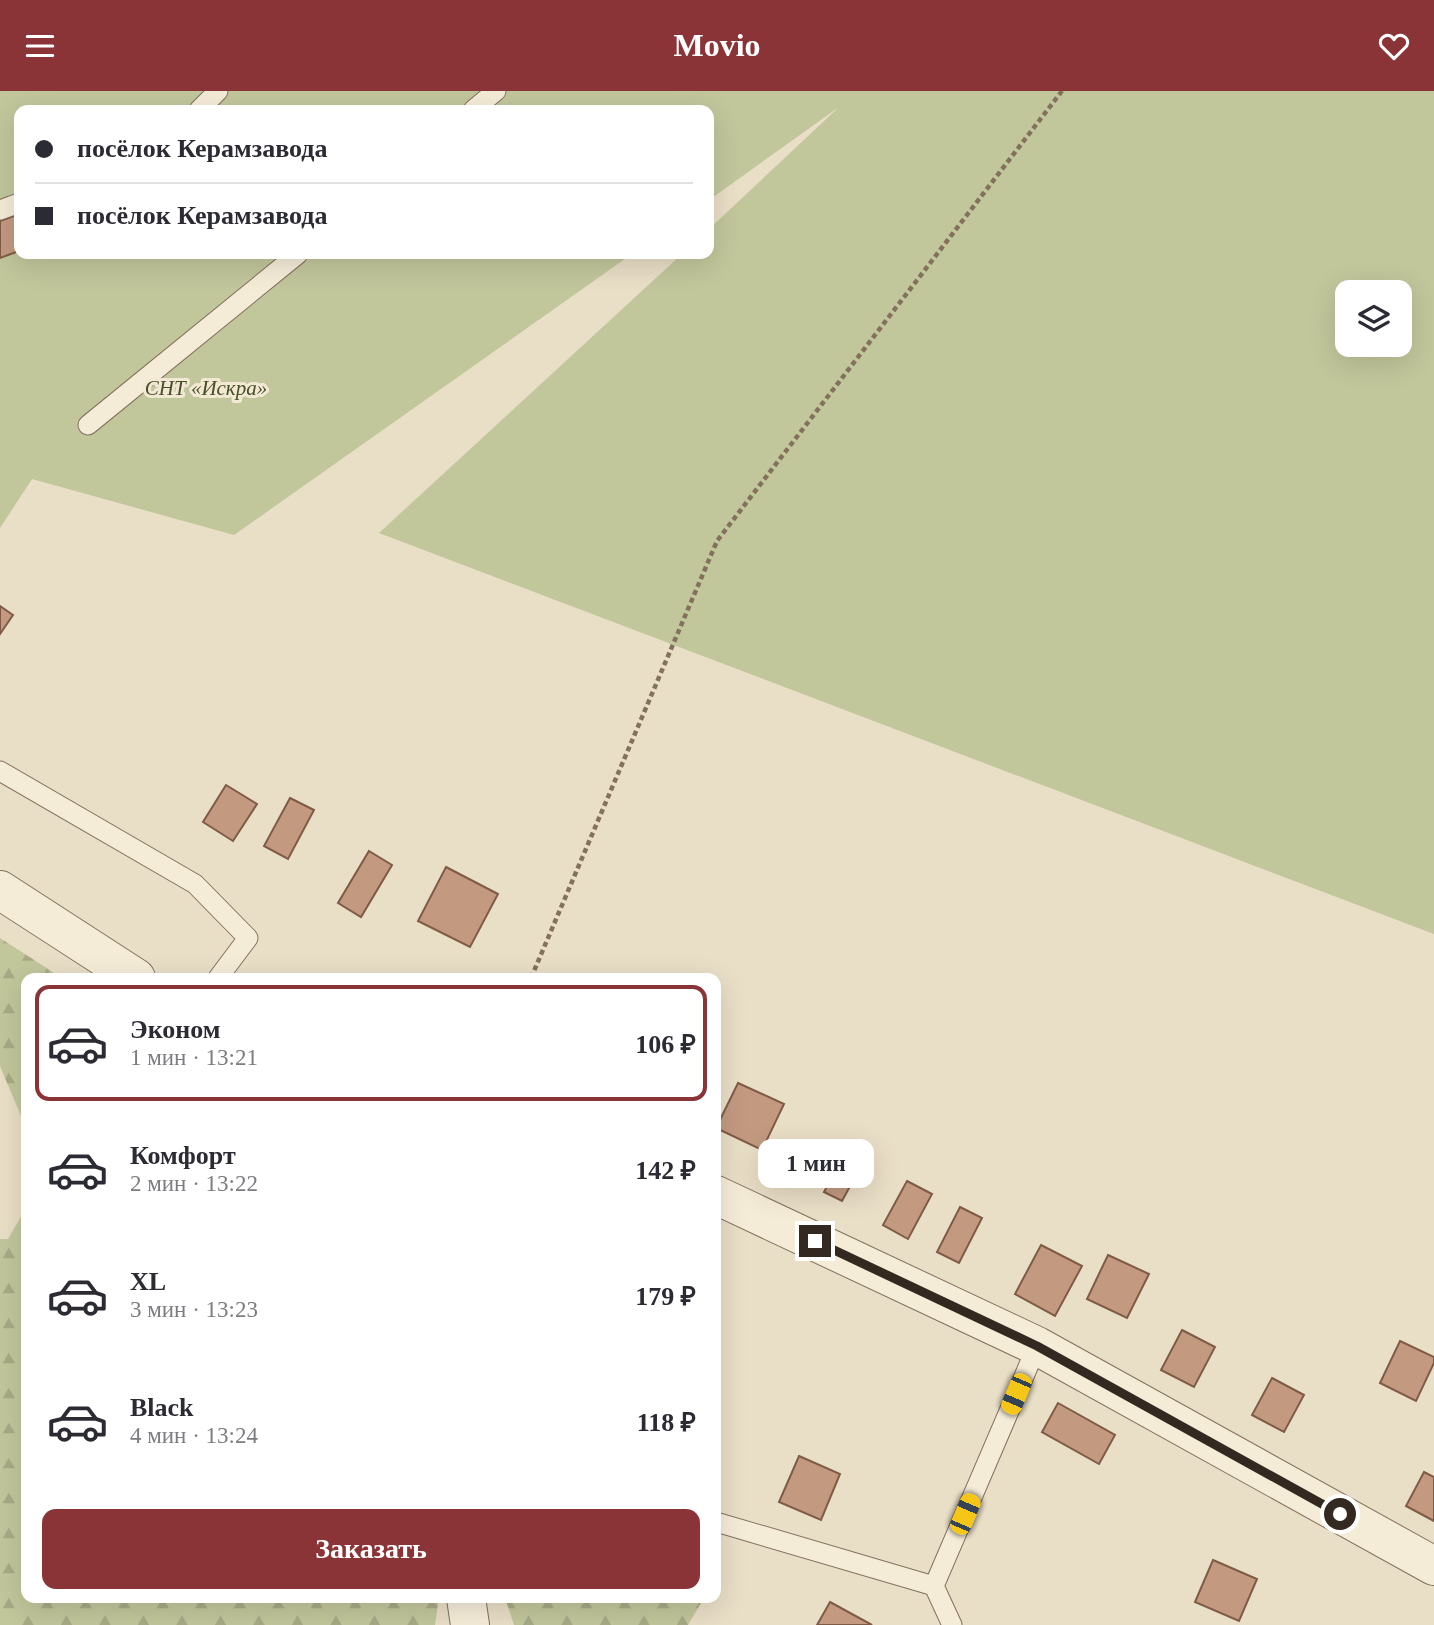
<!DOCTYPE html>
<html lang="ru">
<head>
<meta charset="utf-8">
<style>
	body { margin:0; font-family:"Times New Roman",serif; background:#f7f7f7; color:#2b2b33; height:100vh; display:flex; flex-direction:column; font-size:26px; white-space:nowrap }
	* { box-sizing:border-box; margin:0 }
	p { font-size:23px; color:#7c7c81 }
	.icon { flex:none; width:38px; height:38px; fill:none; stroke:currentColor; stroke-width:2; stroke-linecap:round; stroke-linejoin:round }
	.map { position:relative; flex:1; overflow:hidden }
	.drawer { position:absolute; left:21px; top:882px; width:700px; height:630px; display:flex; flex-direction:column; background:#fff; border-radius:14px; box-shadow:0 7px 28px #0002 }
	.drawer>* { flex:none }
	.guide { position:absolute; left:14px; top:14px; width:700px; height:154px; border-radius:14px; box-shadow:0 7px 28px #0002; display:grid; align-content:center; height:154px; padding:0 21px; background:#fff }
	.fabs { position:absolute; left:1335px; top:189px; display:grid; gap:14px }
	.fabs a { display:grid; place-items:center; width:77px; height:77px; border-radius:14px; background:#fff; box-shadow:0 7px 28px #0002; font-size:35px }
	.end { position:absolute; width:32px; height:32px; margin:-16px; border:9px solid #342920; background:#fff; box-shadow:0 0 0 4px #fff }
	.from { border-radius:50% }
	.bubble { position:absolute; height:49px; border-radius:14px; background:#fff; box-shadow:0 7px 28px #0002; font-size:23px; font-weight:700; line-height:49px; text-align:center }
	.car { position:absolute; width:21px; height:42px; margin:-21px -10px; border-radius:9px; box-shadow:0 0 5px 2px #0007; background:linear-gradient(#f5c518 24%,#345 0 40%,#f5c518 0 76%,#345 0 86%,#f5c518 0) }
	.guide b { display:flex; align-items:center; gap:24px; height:66px; font-size:26px }
	.guide b+b { border-top:2px solid #e1e1e2 }
	.guide i { width:18px; height:18px; background:#2b2b33 }
	ul { padding:12px 0 0; list-style:none }
	li { display:flex; align-items:center; gap:21px; height:116px; margin:0 14px 10px; padding:0 7px; border:4px solid transparent; border-radius:14px }
	li div { flex:1 }
	li b { display:block; font-size:26px }
	li em { font-style:normal; font-weight:700 }
	li.on { border-color:#8b3437 }
	li>.icon { width:63px; height:63px; stroke-width:1.5 }
	.cta { display:flex; gap:14px; margin-top:auto; padding:14px 21px }
	.cta a { flex:1; height:80px; border-radius:14px; background:#8b3437; color:#fff; font-size:28px; font-weight:700; line-height:80px; text-align:center }
	header { display:flex; justify-content:space-between; align-items:center; height:91px; padding:0 21px; background:#8b3437; color:#fff; font-size:32px; font-weight:700 }
	.map>svg:first-child { display:block }
	.green { fill:#c2c69b; fill-rule:evenodd }
	.forest { fill:url(#forest-firs) }
	.building { fill:#c39a80; stroke:#7f5b46; stroke-width:2 }
	.lines { fill:none; stroke-linecap:round; stroke-linejoin:round }
	.service-casing { stroke:#83705d; stroke-width:21 }
	.minor-casing { stroke:#83705d; stroke-width:40 }
	.path { stroke:#83705d; stroke-width:4.5; stroke-dasharray:5 3.5; stroke-linecap:butt }
	.service { stroke:#f5ecd8; stroke-width:19 }
	.minor { stroke:#f5ecd8; stroke-width:38 }
	.route { stroke:#342920; stroke-width:9 }
	.labels { text-anchor:middle; dominant-baseline:central; stroke-width:6; stroke-linejoin:round; paint-order:stroke }
	.park-label { font-size:21px; font-style:italic; fill:#464f28; stroke:#f2e8d4 }
</style>
</head>
<body>
<header><svg class="icon" aria-label="menu" viewBox="0 0 24 24"><path d="M4 6h16M4 12h16M4 18h16"/></svg>Movio<svg class="icon" aria-label="heart" viewBox="0 0 24 24"><path d="M12 20l-8-8c-3-5 5-10 8-4 3-6 11-1 8 4z"/></svg></header>
<div class="map">
<svg width="1434" height="1534" viewBox="0 0 1434 1534">
	<defs>
		<pattern id="forest-firs" width="22" height="20" patternUnits="userSpaceOnUse" patternTransform="scale(1.75)"><rect width="22" height="20" fill="#c2c69b"/><path d="M5 1l3.5 6h-7zM16 11l3.5 6h-7z" fill="#a7aa85"/></pattern>
	</defs>
	<rect width="100%" height="100%" fill="#e9dec6"/>
	<path class="green" d="M0,0H1434V843L379,442L682,163H709V138L839,16L709,109V19H19V163H632L234,444L32,388L0,437ZM1348,201H1400V254H1348Z"/>
	<g class="forest">
		<path d="M0,847L62,887H26V1037L0,975Z"/>
		<path d="M26,1117V1507H439L435,1534H0V1148H8Z"/>
		<path d="M505,1507H704L688,1534H514Z"/>
	</g>
	<g class="building">
		<path d="M19,123V160L0,167V130Z"/>
		<path d="M0,515L13,524L0,543Z"/>
		<path d="M226,694L257,713L233,750L203,731Z"/>
		<path d="M290,707L314,719L288,768L264,755Z"/>
		<path d="M369,760L392,774L361,826L338,812Z"/>
		<path d="M446,776L498,803L470,856L418,830Z"/>
		<path d="M738,992L784,1013L762,1059L716,1037Z"/>
		<path d="M847,1058L865,1068L842,1110L824,1101Z"/>
		<path d="M907,1090L932,1103L908,1148L883,1134Z"/>
		<path d="M960,1116L982,1127L959,1172L937,1161Z"/>
		<path d="M1041,1154L1082,1175L1055,1225L1015,1203Z"/>
		<path d="M1108,1164L1149,1183L1127,1227L1087,1208Z"/>
		<path d="M1182,1239L1215,1256L1194,1296L1161,1279Z"/>
		<path d="M1400,1250L1434,1266V1272L1416,1310L1380,1292Z"/>
		<path d="M1272,1287L1304,1304L1284,1341L1252,1324Z"/>
		<path d="M1058,1312L1115,1344L1099,1373L1042,1341Z"/>
		<path d="M799,1365L840,1383L821,1429L779,1411Z"/>
		<path d="M1424,1381L1434,1386V1430L1406,1415Z"/>
		<path d="M1213,1469L1257,1488L1239,1530L1195,1511Z"/>
		<path d="M830,1511L872,1534H817Z"/>
	</g>
	<g class="lines">
		<g class="service-casing">
			<g id="service">
				<path d="M199,19L218,0"/>
				<path d="M473,19L496,0"/>
				<path d="M0,119L19,112"/>
				<path d="M88,334L298,163"/>
				<path d="M0,680L195,793L248,847L218,887"/>
				<path d="M716,1431L934,1495"/>
				<path d="M952,1534L934,1495L1037,1255"/>
			</g>
		</g>
		<g class="minor-casing">
			<g id="minor">
				<path d="M0,799L136,887"/>
				<path d="M716,1104L1037,1255L1434,1475"/>
				<path d="M466,1507L470,1534"/>
			</g>
		</g>
		<path class="path" d="M531,887L717,450L1062,0"/>
		<use href="#service" class="service"/>
		<use href="#minor" class="minor"/>
	</g>
	<g class="lines">
		<path class="route" d="M815,1150L1037,1255L1340,1423"/>
	</g>
	<g class="labels">
		<g class="park-label">
			<text x="206" y="297">СНТ «Искра»</text>
		</g>
	</g>
</svg>
<div class="fabs">
<a><svg class="icon" aria-label="layers" viewBox="0 0 24 24"><path d="M12 4l9 5-9 5-9-5zM3 14l9 5 9-5"/></svg></a>
</div>
<i class="end from" style="left:1340px;top:1423px"></i>
<i class="end" style="left:815px;top:1150px"></i>
<div class="bubble" style="left:758px;top:1048px;width:116px">1 мин</div>
<i class="car" style="left:1016px;top:1303px;rotate:203deg"></i>
<i class="car" style="left:965px;top:1423px;rotate:23deg"></i>
<div class="guide">
<b><i class="from"></i>посёлок Керамзавода</b>
<b><i></i>посёлок Керамзавода</b>
</div>
<section class="drawer">
<ul>
<li class="on"><svg class="icon" aria-label="car" viewBox="0 0 24 24"><path d="M5 17H2v-5l4-1 3-4h7l3 4 3 1v5h-3M9 17h6M6 11h13"/><circle cx="7" cy="17" r="2"/><circle cx="17" cy="17" r="2"/></svg><div><b>Эконом</b><p>1 мин · 13:21</p></div><em>106 ₽</em></li>
<li><svg class="icon" aria-label="car" viewBox="0 0 24 24"><path d="M5 17H2v-5l4-1 3-4h7l3 4 3 1v5h-3M9 17h6M6 11h13"/><circle cx="7" cy="17" r="2"/><circle cx="17" cy="17" r="2"/></svg><div><b>Комфорт</b><p>2 мин · 13:22</p></div><em>142 ₽</em></li>
<li><svg class="icon" aria-label="car" viewBox="0 0 24 24"><path d="M5 17H2v-5l4-1 3-4h7l3 4 3 1v5h-3M9 17h6M6 11h13"/><circle cx="7" cy="17" r="2"/><circle cx="17" cy="17" r="2"/></svg><div><b>XL</b><p>3 мин · 13:23</p></div><em>179 ₽</em></li>
<li><svg class="icon" aria-label="car" viewBox="0 0 24 24"><path d="M5 17H2v-5l4-1 3-4h7l3 4 3 1v5h-3M9 17h6M6 11h13"/><circle cx="7" cy="17" r="2"/><circle cx="17" cy="17" r="2"/></svg><div><b>Black</b><p>4 мин · 13:24</p></div><em>118 ₽</em></li>
</ul>
<div class="cta"><a>Заказать</a></div>
</section>
</div>
</body>
</html>
